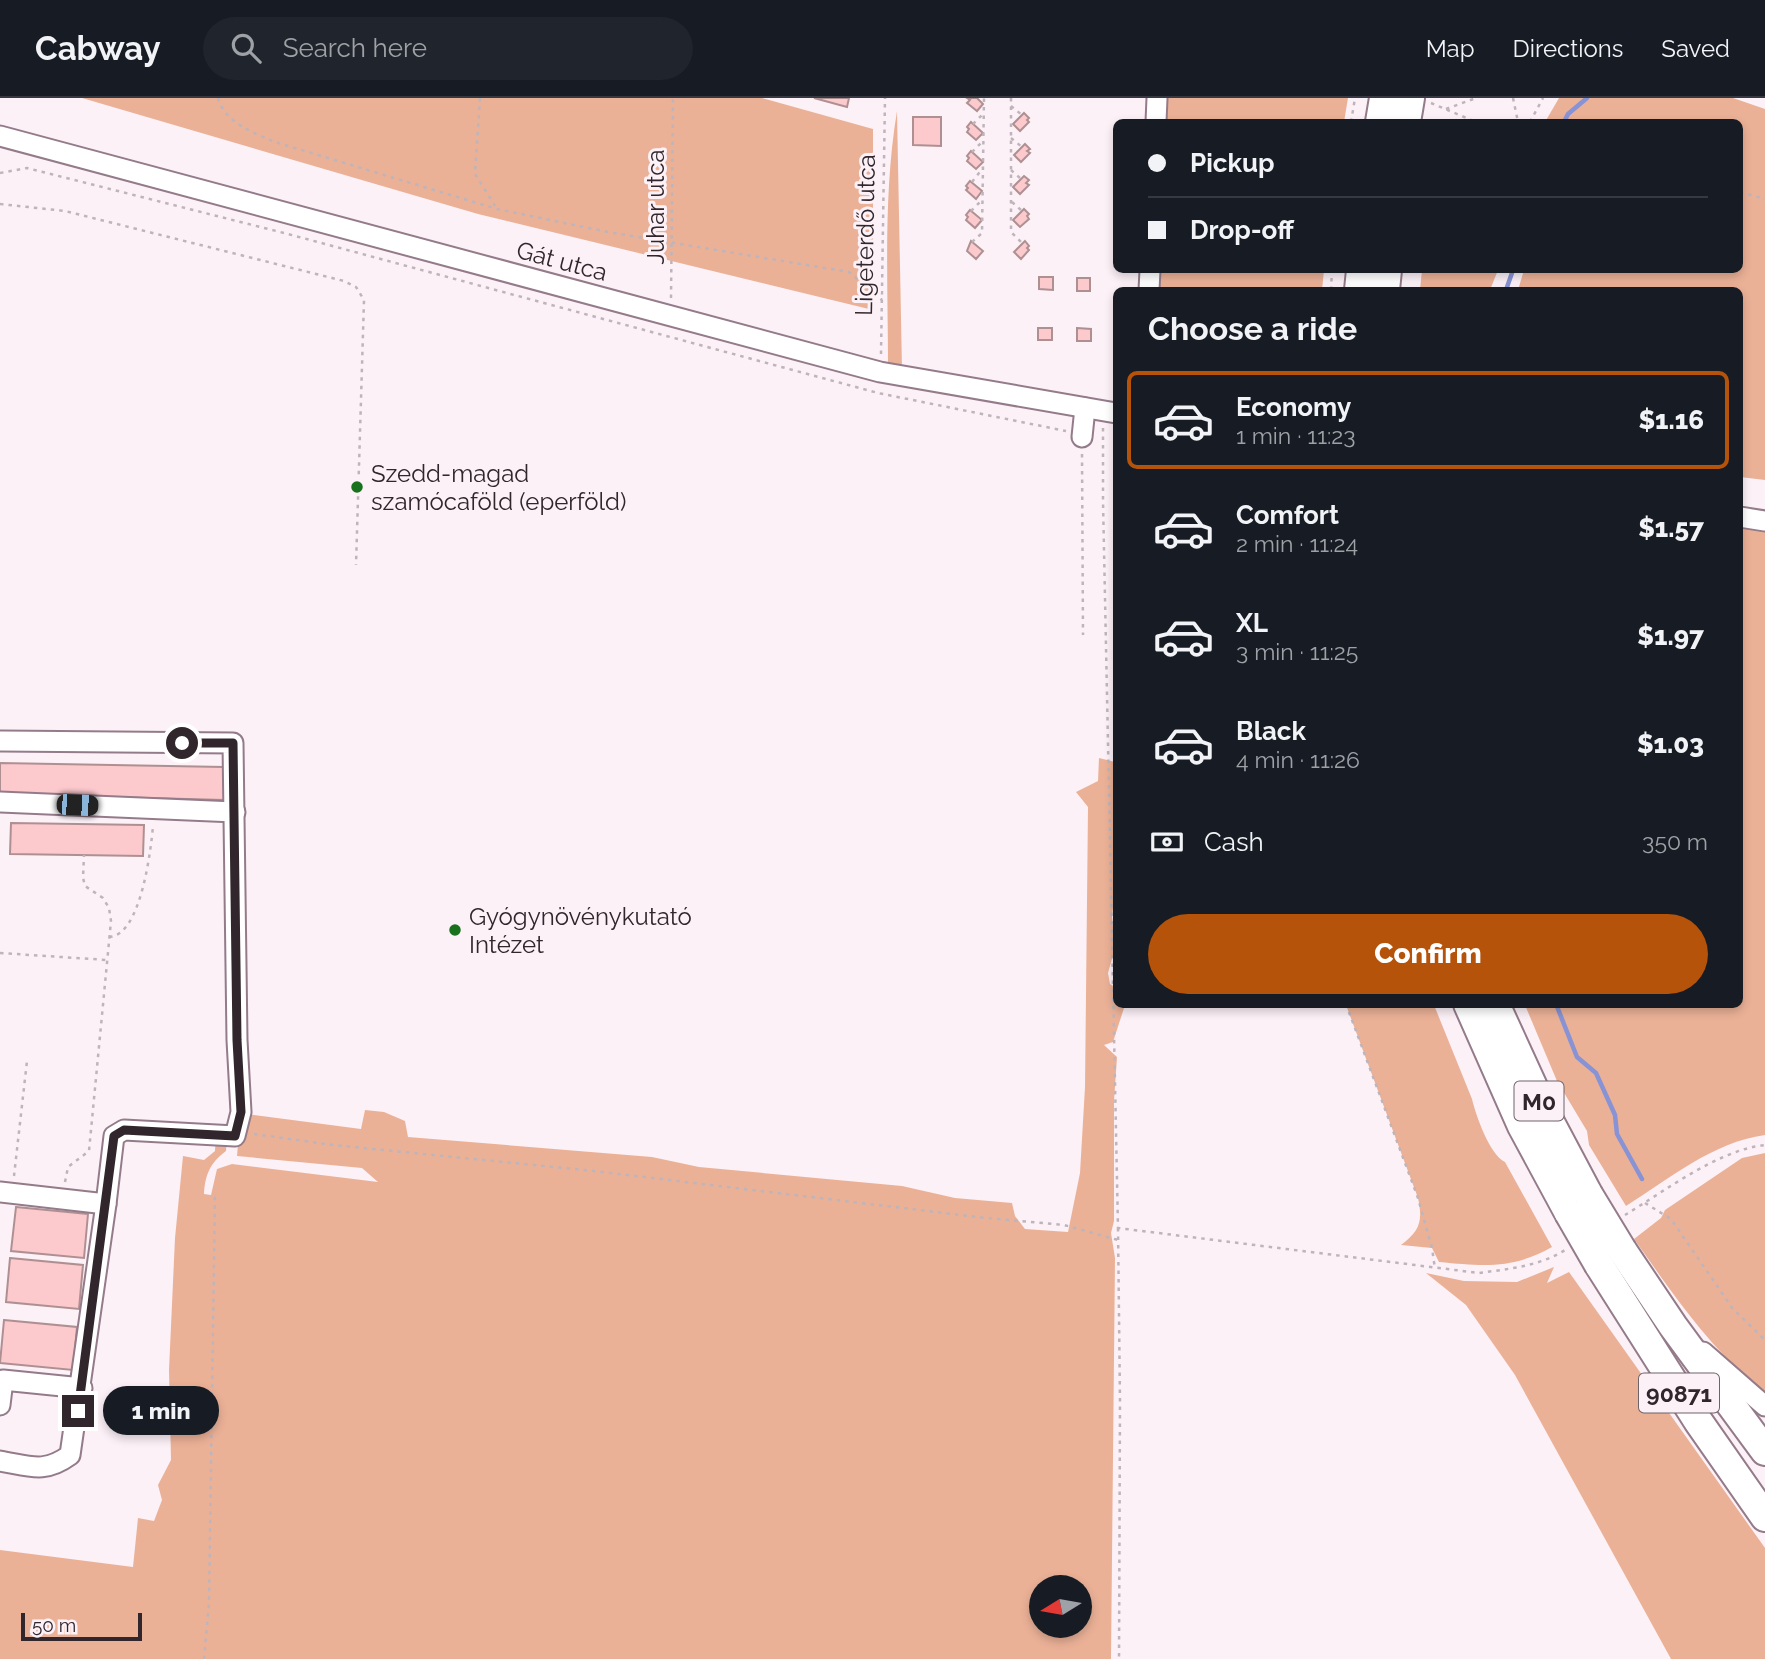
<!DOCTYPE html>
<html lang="en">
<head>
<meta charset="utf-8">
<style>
	body { margin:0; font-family:Raleway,sans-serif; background:#20242c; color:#f1f3f6; height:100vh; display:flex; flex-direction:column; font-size:26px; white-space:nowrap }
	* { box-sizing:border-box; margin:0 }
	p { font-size:23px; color:#9ea1a6 }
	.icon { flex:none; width:38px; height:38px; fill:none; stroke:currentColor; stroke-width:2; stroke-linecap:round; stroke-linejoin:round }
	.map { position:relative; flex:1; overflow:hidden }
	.details { position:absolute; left:1113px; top:189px; width:630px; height:721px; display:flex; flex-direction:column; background:#171b24; border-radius:10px; box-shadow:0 4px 10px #0003 }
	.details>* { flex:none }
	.top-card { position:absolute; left:1113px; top:21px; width:630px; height:154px; border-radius:10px; box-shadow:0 4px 10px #0003; display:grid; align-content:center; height:154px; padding:0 35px; background:#171b24 }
	.needle { width:46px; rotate:259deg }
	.controls { position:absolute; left:1029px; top:1477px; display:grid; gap:14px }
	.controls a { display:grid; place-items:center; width:63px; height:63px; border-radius:50%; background:#171b24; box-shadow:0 4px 10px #0003; font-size:35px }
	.scale { position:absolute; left:21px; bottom:18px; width:121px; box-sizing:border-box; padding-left:7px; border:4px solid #30262c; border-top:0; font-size:19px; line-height:24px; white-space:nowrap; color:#30262c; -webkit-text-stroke:5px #fcf1f7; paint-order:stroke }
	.end { position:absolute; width:32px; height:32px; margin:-16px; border:9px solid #30262c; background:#fff; box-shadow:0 0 0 4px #fff }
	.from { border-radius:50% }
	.bubble { position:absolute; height:49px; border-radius:24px; background:#171b24; box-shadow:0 4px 10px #0003; font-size:23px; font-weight:800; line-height:49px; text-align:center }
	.car { position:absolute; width:21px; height:42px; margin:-21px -10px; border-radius:9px; box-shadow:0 0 5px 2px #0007; background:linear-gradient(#222 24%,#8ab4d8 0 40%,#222 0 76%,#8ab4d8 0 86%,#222 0) }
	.top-card b { display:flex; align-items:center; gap:24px; height:66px; font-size:26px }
	.top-card b+b { border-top:2px solid #363941 }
	.top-card i { width:18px; height:18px; background:#f1f3f6 }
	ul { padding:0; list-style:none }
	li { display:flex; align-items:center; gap:21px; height:98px; margin:0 14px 10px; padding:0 21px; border:4px solid transparent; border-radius:10px }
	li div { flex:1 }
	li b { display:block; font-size:26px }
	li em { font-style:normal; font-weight:800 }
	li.on { border-color:#b45309 }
	li>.icon { width:63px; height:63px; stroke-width:1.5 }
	h2 { padding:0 35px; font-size:32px; line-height:84px }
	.pay { display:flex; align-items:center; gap:18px; height:77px; padding:0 35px; font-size:26px }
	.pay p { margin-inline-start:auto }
	.cta { display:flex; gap:14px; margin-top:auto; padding:14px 35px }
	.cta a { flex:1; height:80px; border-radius:42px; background:#b45309; color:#fff; font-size:28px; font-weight:800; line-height:80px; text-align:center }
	header { display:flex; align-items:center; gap:42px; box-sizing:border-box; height:98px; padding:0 35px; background:#171b24; border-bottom:2px solid #363941 }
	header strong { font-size:33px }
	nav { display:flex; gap:38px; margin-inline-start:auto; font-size:24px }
	.search { width:490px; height:63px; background:#20242c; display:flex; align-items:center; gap:18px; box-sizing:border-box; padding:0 24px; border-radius:38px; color:#9ea1a6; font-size:26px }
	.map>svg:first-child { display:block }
	.green { fill:#ebb197; fill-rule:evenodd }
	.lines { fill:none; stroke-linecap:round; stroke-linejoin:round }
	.stream { stroke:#8793d4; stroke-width:4.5 }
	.building { fill:#fcc9cd; stroke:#af9092; stroke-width:2 }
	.minor-casing { stroke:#947b8a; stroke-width:23 }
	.highway-casing { stroke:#947b8a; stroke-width:32 }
	.path { stroke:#beb4ba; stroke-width:2.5; stroke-dasharray:3.5 5; stroke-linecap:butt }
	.minor { stroke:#fff; stroke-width:19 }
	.highway { stroke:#fff; stroke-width:28 }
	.highway-bridge-casing { stroke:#947b8a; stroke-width:32; stroke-linecap:butt }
	.highway-bridge { stroke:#fff; stroke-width:28 }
	.route { stroke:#30262c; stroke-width:9 }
	.poi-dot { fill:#18711c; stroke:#fcf1f7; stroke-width:2.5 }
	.labels { text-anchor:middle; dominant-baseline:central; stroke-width:6; stroke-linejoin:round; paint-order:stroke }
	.shield { fill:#fcf1f7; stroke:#6d6369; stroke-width:2 }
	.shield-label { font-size:23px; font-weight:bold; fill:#30262c }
	.street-label { font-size:24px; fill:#30262c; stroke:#fcf1f7 }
	.poi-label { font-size:24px; fill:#30262c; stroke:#fcf1f7; text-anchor:start }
</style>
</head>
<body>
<header>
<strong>Cabway</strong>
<div class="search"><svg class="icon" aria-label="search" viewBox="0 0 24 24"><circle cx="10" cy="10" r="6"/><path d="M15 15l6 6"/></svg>Search here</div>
<nav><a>Map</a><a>Directions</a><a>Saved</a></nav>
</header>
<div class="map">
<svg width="1765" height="1561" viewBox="0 0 1765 1561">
	<rect width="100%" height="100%" fill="#fcf1f7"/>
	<g class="green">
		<path d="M82,0H762L873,31V212L478,116Z"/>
		<path d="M1153,0H1348L1344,24H1153Z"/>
		<path d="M1559,0H1733L1765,11V382L1740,379V192H1518L1524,172H1740V24H1545Z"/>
		<path d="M897,13L902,271L888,268C888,183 883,97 897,13Z"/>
		<path d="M1150,172H1324L1322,192H1149Z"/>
		<path d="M1422,172H1498L1490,192H1420Z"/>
		<path d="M1740,428H1765V1037C1713,1044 1669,1081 1626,1108L1589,1047L1587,1033L1557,983L1525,907L1740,906Z"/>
		<path d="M1099,660L1115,664L1113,708L1116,786L1112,818L1115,850L1108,875L1110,886L1116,890V906L1125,907L1113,944L1104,947L1117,959L1114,1003V1123L1111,1135L1115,1160L1111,1561H0V1452L133,1469L138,1420L154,1423L162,1402L158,1387L171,1362L169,1272L175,1140L183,1058L204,1062L215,1053L216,1033L228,1027L226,1053C210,1065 205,1077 204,1096L211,1097L217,1071L232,1066L378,1084L362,1070L237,1058L239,1034L246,1016L361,1031L365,1012L384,1014L405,1023L408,1039L652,1059L699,1069L902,1088L955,1100L1012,1105L1015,1118L1025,1131L1068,1134L1080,1075L1085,989L1088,709L1076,694L1098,683ZM1041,1489H1080V1528H1041Z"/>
		<path d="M1346,907H1434L1472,1001C1476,1018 1490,1057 1505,1064L1552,1149C1511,1172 1483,1168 1439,1164L1432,1150L1401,1147C1420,1133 1423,1123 1418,1100Z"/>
		<path d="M1765,1055V1294C1710,1252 1674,1197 1634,1141L1661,1120L1665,1112L1742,1060Z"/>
		<path d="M1554,1169L1547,1185L1569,1174L1765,1450V1561H1671L1515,1277L1466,1207L1426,1175L1464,1183L1517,1184Z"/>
	</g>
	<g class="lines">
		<g class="stream">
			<path d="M1564,24L1568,16L1587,0"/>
			<path d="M1506,192L1513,172"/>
			<path d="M1556,906L1577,959L1596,975L1615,1017L1617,1036L1642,1081"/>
		</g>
	</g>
	<g class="building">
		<path d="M814,0H849L847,9Z"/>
		<path d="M967,0H977L983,6L977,13L967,5L970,2Z"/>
		<path d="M1024,15L1029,20L1027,22L1029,24L1020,33L1013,26Z"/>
		<path d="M913,19H941V48L913,47Z"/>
		<path d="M971,24L983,35L976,42L967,34L969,31L967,29Z"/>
		<path d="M1025,46L1030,51L1027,53L1030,55L1021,64L1014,57Z"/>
		<path d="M971,53L983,64L976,71L967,63L969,60L967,58Z"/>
		<path d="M1024,78L1029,82L1026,85L1029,87L1020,96L1013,89Z"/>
		<path d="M970,83L982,93L976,101L966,92L968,90L966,88Z"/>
		<path d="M1024,111L1029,116L1027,118L1029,121L1020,129L1013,122Z"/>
		<path d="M970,112L982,122L975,130L966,122L968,119L966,117Z"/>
		<path d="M971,143L983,153L976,161L967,153Z"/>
		<path d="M1025,143L1029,148L1027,150L1029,152L1021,161L1014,154Z"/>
		<path d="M1039,179H1053V192L1039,191Z"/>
		<rect x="1077" y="180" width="13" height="13"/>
		<rect x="1038" y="230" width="14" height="12"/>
		<path d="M1077,230L1091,231V243H1077Z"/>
		<path d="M0,665L224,669V702L0,696Z"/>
		<path d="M11,725L144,727L143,758L10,756Z"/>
		<path d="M16,1109L88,1116L84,1160L11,1153Z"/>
		<path d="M10,1160L83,1167L79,1211L6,1204Z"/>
		<path d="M4,1222L77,1229L73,1272L0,1265Z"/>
	</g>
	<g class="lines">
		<g class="minor-casing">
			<g id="minor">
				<path d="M1156,24L1157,0"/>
				<path d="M0,38L880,274L1116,315"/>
				<path d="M1149,192L1150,172"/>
				<path d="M1082,339L1085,310"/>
				<path d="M1740,419L1765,423"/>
				<path d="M0,704L235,714"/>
				<path d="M0,1094L106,1106L114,1038L124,1032L235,1038L241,1014L237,942L233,645L1,643"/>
				<path d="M1703,1254L1765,1308"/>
				<path d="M0,1307L3,1282L82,1290"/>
				<path d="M0,1363C30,1368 44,1376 70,1357L106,1106"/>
			</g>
		</g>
		<g class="highway-casing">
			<g id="highway">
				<path d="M1380,24L1384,0"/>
				<path d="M1406,24L1410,0"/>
				<path d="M1359,192L1361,172"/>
				<path d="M1385,192L1387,172"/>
				<path d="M1468,906L1522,1028L1569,1115"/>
				<path d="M1495,906L1544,1013L1588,1096"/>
				<path d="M1622,1152L1673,1228L1765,1353"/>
				<path d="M1599,1167L1698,1323L1765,1419"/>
			</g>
		</g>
		<g class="path">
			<path d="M218,0C225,25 254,35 275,44L497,111L608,134L849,174L882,202"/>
			<path d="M480,0L475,76L497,111"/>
			<path d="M1011,0V134L1022,145"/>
			<path d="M1513,0L1518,24"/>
			<path d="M1431,5L1476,24"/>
			<path d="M1011,8L1022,17"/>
			<path d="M1446,11L1476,0"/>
			<path d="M1351,24L1355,0"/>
			<path d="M1530,24L1543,0"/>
			<path d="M973,26L983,16"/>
			<path d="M1011,40L1022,49"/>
			<path d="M972,54L982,44"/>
			<path d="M1011,72L1021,81"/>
			<path d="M0,75L27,70L288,136L878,295L1066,333"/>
			<path d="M972,84L983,70"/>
			<path d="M1740,94L1765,101"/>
			<path d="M1012,104L1022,113"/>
			<path d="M0,106L65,113L344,183L356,189L364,202L356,467"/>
			<path d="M971,113L981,103"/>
			<path d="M972,144L982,135L984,0"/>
			<path d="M1331,192L1332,172"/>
			<path d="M671,200L673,0"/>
			<path d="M881,256L885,0"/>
			<path d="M1103,330V403L1118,1130L1479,1175C1508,1171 1540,1168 1565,1152"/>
			<path d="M1082,356L1083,537"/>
			<path d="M109,839C141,838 151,751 153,728"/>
			<path d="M0,855L107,862"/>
			<path d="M1346,906L1418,1100L1432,1150L1435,1171"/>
			<path d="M254,1036L333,1047L594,1073L986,1120L1064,1127L1118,1142"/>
			<path d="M14,1078L27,963"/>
			<path d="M65,1084L68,1069L89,1053L111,823L109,810L103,800L85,788L83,780L84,757"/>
			<path d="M1645,1105L1671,1121L1733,1211L1765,1242"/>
			<path d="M1625,1117C1665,1093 1718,1052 1765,1047"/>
			<path d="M1118,1130L1120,1303L1119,1561"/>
			<path d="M204,1561L209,1505L215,1096"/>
		</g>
		<use href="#minor" class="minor"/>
		<use href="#highway" class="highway"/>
		<g class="highway-bridge-casing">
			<g id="highway-bridge">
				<path d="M1588,1096L1622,1152"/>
				<path d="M1569,1115L1599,1167"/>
			</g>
		</g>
		<use href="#highway-bridge" class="highway-bridge"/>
	</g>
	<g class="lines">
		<path class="route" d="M78,1313L114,1038L124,1032L235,1038L241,1014L237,942L233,645H182"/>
	</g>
	<g class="poi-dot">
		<circle cx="357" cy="389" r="7"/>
		<circle cx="455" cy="832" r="7"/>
	</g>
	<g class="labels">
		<g class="shield">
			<rect x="1514.5" y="983.5" width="49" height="39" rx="5"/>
			<rect x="1639" y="1275.5" width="80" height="39" rx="5"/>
		</g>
		<g class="shield-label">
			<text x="1539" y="1003">M0</text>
			<text x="1679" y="1295">90871</text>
		</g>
		<g class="street-label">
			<text transform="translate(655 109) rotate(-90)">Juhar utca</text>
			<text transform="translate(865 137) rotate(-89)">Ligeterdő utca</text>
			<text transform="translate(562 163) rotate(15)">Gát utca</text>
		</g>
		<g class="poi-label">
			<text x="371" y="375">Szedd-magad<tspan x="371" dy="28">szamócaföld (eperföld)</tspan></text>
			<text x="469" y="818">Gyógynövénykutató<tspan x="469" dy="28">Intézet</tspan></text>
		</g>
	</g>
</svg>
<div class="controls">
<a><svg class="needle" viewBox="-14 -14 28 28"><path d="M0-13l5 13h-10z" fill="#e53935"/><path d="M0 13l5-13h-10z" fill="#9ea1a6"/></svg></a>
</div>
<div class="scale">50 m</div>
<i class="end from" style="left:182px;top:645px"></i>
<i class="end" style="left:78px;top:1313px"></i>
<div class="bubble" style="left:103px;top:1288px;width:116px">1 min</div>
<i class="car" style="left:77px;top:707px;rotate:92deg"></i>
<div class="top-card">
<b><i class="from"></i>Pickup</b>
<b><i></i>Drop-off</b>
</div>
<section class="details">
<h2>Choose a ride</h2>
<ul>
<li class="on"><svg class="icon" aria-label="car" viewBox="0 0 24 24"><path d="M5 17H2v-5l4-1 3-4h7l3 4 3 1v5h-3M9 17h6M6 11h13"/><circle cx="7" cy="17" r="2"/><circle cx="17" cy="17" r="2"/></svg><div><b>Economy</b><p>1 min · 11:23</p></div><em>$1.16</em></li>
<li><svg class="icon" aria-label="car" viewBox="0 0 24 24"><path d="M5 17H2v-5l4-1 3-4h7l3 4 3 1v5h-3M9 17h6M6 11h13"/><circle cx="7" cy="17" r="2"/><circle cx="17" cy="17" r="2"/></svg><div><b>Comfort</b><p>2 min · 11:24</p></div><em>$1.57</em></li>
<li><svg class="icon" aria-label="car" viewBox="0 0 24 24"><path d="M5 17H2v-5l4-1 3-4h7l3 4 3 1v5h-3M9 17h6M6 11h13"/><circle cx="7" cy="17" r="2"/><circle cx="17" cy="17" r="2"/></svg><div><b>XL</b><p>3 min · 11:25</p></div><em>$1.97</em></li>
<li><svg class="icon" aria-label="car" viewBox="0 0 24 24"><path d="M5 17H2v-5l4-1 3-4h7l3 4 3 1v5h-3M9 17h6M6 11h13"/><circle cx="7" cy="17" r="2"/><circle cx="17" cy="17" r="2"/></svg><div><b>Black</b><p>4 min · 11:26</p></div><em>$1.03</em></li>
</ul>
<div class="pay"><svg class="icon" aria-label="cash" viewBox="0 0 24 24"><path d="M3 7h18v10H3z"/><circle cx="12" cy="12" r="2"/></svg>Cash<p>350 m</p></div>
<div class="cta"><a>Confirm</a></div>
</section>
</div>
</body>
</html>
